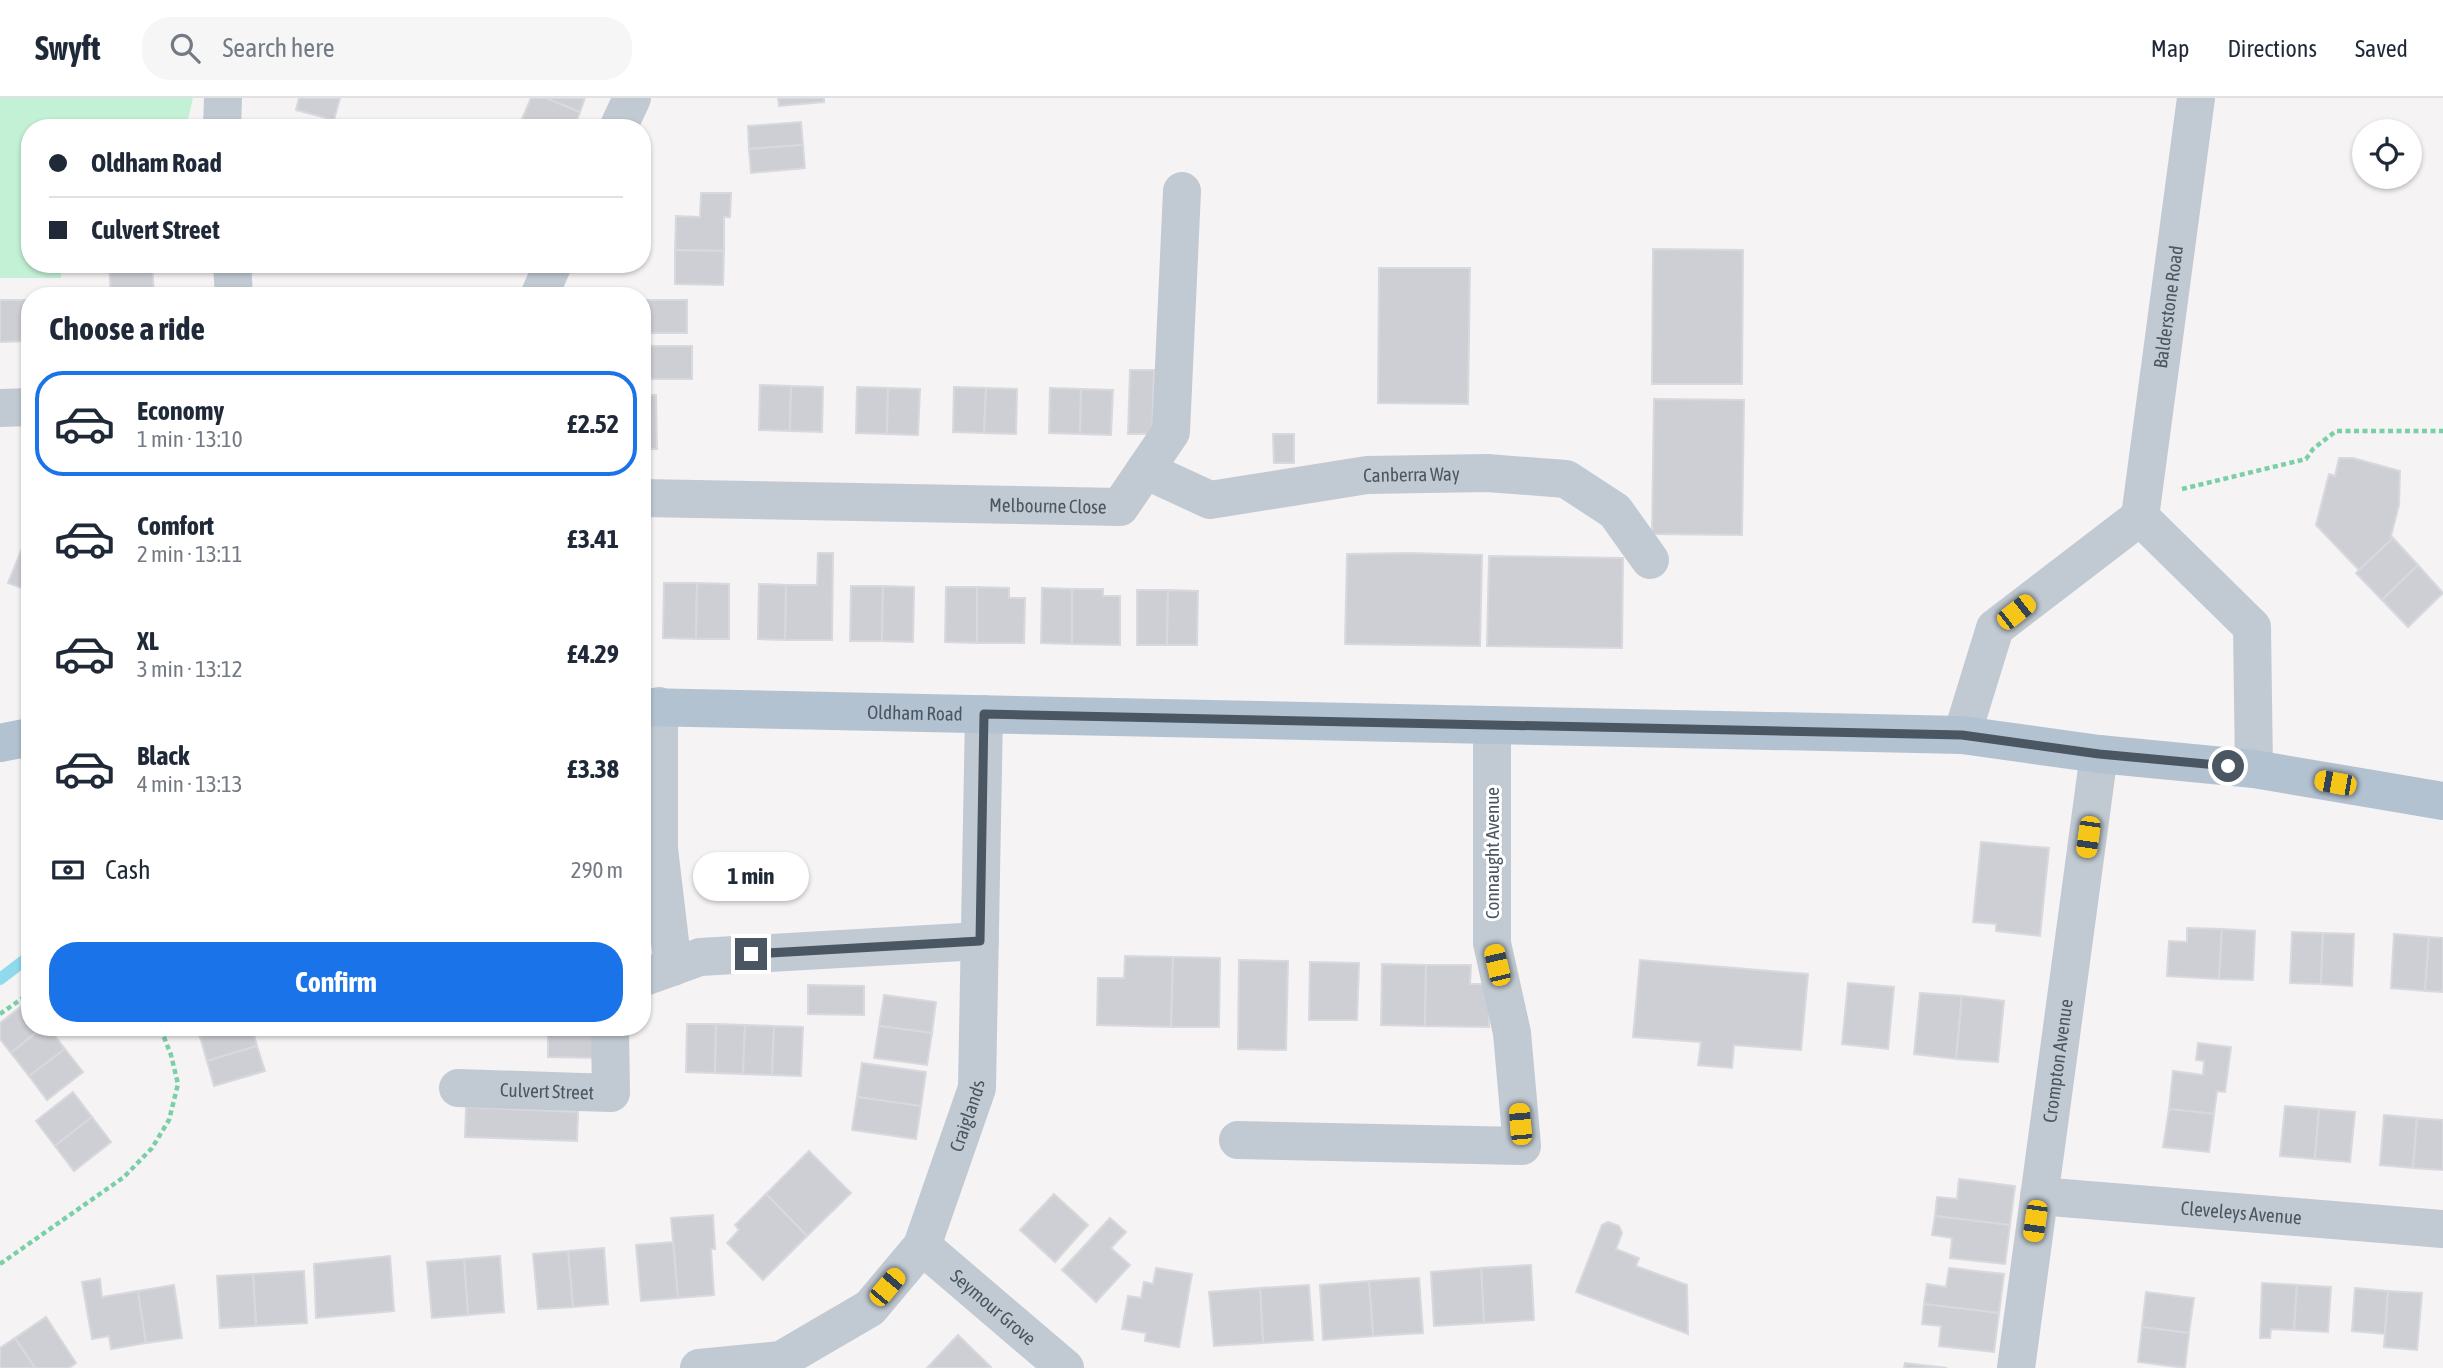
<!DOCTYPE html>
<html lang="en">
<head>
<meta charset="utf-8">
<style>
	body { margin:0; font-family:"Asap Condensed",sans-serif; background:#f6f6f7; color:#1f2937; height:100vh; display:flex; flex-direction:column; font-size:26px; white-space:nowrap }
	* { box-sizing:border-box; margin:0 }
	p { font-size:23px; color:#747a83 }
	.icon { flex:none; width:38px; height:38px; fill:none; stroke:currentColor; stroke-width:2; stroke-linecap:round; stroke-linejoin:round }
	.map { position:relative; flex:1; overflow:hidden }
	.sheet { position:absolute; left:21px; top:189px; width:630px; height:749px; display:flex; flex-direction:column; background:#fff; border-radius:28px; box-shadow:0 2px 5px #0004 }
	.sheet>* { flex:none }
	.guide { position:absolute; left:21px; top:21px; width:630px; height:154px; border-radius:28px; box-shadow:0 2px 5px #0004; display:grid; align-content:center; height:154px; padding:0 28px; background:#fff }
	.tools { position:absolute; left:2352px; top:21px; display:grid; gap:14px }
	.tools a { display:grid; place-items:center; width:70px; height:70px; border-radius:50%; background:#fff; box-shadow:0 2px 5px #0004; font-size:35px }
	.end { position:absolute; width:32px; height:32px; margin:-16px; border:9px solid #4a5661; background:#fff; box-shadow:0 0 0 4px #fff }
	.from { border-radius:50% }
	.bubble { position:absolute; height:49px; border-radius:24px; background:#fff; box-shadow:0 2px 5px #0004; font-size:23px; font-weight:700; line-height:49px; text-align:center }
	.car { position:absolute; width:21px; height:42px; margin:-21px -10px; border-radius:9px; box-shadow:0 0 5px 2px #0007; background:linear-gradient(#f5c518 24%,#345 0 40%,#f5c518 0 76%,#345 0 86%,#f5c518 0) }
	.guide b { display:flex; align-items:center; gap:24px; height:66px; font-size:26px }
	.guide b+b { border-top:2px solid #e0e1e3 }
	.guide i { width:18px; height:18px; background:#1f2937 }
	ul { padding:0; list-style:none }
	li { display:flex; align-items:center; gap:21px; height:105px; margin:0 14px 10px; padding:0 14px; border:4px solid transparent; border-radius:28px }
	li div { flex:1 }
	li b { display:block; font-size:26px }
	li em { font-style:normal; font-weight:700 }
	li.selected { border-color:#1a73e8 }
	li>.icon { width:63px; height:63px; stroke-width:1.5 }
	h2 { padding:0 28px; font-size:32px; line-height:84px }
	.pay { display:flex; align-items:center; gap:18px; height:77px; padding:0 28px; font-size:26px }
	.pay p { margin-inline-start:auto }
	.cta { display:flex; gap:14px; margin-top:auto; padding:14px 28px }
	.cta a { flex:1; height:80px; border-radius:28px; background:#1a73e8; color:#fff; font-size:28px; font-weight:700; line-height:80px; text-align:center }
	header { display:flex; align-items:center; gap:42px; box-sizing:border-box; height:98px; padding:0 35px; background:#fff; border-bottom:2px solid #e0e1e3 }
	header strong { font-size:33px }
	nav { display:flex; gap:38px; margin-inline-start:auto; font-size:24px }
	.search { width:490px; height:63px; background:#f6f6f7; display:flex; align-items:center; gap:18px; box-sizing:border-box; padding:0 24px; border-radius:28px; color:#747a83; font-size:26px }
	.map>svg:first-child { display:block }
	.green { fill:#c3f1d5 }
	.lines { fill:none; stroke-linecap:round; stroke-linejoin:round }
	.stream { stroke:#90daee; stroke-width:12 }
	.building { fill:#cdcfd5; stroke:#d7d9de; stroke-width:2 }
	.path { stroke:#7ad0a6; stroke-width:4.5; stroke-dasharray:5 3.5; stroke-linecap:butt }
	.minor { stroke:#c1cad2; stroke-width:38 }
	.major { stroke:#b3c2d1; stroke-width:38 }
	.route { stroke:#4a5661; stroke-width:9 }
	.labels { text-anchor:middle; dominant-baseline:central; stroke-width:6; stroke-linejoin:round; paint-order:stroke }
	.street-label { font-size:19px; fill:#4a5661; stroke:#fff }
</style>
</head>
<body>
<header>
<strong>Swyft</strong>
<div class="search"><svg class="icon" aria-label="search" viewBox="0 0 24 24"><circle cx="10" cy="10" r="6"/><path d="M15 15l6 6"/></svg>Search here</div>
<nav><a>Map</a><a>Directions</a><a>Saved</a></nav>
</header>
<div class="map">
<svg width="2443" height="1270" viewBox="0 0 2443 1270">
	<rect width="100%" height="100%" fill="#f5f3f3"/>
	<path class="green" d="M0,0H193L188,21L60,22L59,30H30V166H61V180H0Z"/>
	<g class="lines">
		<path class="stream" d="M0,881L30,858"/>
	</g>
	<g class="building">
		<path d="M299,0H340L334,22L296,12Z"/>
		<path d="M531,0H546L580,14L574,30H544L522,21Z"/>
		<path d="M546,0H585L580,14Z"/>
		<path d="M778,0H824V4L779,8Z"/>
		<path d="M801,24L803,47L749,51L748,28Z"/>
		<path d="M803,47L805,70L751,75L749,51Z"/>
		<path d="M701,95H731L730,119H724V153L675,152L676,118L700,119Z"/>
		<path d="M1653,151L1743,152L1742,286H1652Z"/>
		<path d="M675,152L724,153L723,187L675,186Z"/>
		<path d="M109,166H152L154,196L111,198Z"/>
		<path d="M1379,170H1470L1468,306L1378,305Z"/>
		<path d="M0,202H30V243L0,244Z"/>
		<rect x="642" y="202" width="45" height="33"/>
		<rect x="642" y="248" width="50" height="33"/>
		<path d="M1130,272H1154L1152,336H1128Z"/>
		<path d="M760,287L791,288L790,333L759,332Z"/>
		<path d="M791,288L823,289L822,334L790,333Z"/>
		<path d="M857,289L888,290L887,336L856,335Z"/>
		<path d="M954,289L986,290L984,335L953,334Z"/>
		<path d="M888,290L920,291L918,337L887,336Z"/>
		<path d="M986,290L1017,291L1016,336L984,335Z"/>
		<path d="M1050,290L1081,291L1080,336L1049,335Z"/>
		<path d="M1081,291L1113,292L1111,337L1080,336Z"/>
		<path d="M642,297H656L657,351H642Z"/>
		<path d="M1654,301L1744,302L1742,437L1652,436Z"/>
		<path d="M1273,336H1294V365H1274Z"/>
		<path d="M2339,360H2353L2400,373L2399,407L2391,438L2393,440L2359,472L2316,427L2329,376L2335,378Z"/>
		<path d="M2393,440L2418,467L2382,502L2356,475Z"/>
		<path d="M23,448L30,450V493L8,485Z"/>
		<path d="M818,455H833L832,542H785L786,487H817Z"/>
		<path d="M1409,455L1482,457L1480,548L1345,546L1347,456Z"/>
		<path d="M1489,458L1623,460L1622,550L1487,548Z"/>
		<path d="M2418,467L2443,495L2408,529L2382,502Z"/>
		<path d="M664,485H697L696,541L663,540Z"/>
		<path d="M697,485L729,486V541H696Z"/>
		<path d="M759,486L786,487L785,542L758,541Z"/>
		<path d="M851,488H883L882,543H850Z"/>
		<path d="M883,488L914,489L913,544L882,543Z"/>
		<path d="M946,489H977V545L945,544Z"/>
		<path d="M977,489L1009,490V500H1025L1024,545H977Z"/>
		<path d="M1042,490L1072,491V546L1041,545Z"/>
		<path d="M1072,491H1103V498H1120V547L1072,546Z"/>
		<path d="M1137,492H1168L1167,547H1137Z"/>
		<path d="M1168,492L1198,493L1197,547H1167Z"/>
		<path d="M1981,744L2049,750L2040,838L1996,833V826L1973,824Z"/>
		<path d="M2187,830L2222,831L2219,881L2167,878L2169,843L2187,844Z"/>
		<path d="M2222,831L2255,833L2253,882L2219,881Z"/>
		<path d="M2292,834L2323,835L2321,886L2290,885Z"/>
		<path d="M2323,835L2354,836L2352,888L2321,886Z"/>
		<path d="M2394,836L2429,839L2425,893L2391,890Z"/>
		<path d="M2429,839L2443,840V894L2425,893Z"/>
		<path d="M1125,858L1173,859L1171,929L1097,927L1098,880H1124Z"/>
		<path d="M1173,859L1220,860L1219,929H1171Z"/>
		<path d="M1239,862L1288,863L1286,952L1238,951Z"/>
		<path d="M1640,862L1808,876L1801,952L1734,947L1732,970L1698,967L1701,944L1633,939Z"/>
		<path d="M1310,864L1359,865L1357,922H1309Z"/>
		<path d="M1382,866L1426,867L1425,928L1381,927Z"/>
		<path d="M1426,867H1471L1470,886H1489V929L1425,928Z"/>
		<path d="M1848,885L1894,889L1888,951L1842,946Z"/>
		<path d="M808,887L864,888V917L808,916Z"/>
		<path d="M1920,895L1962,898L1956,961L1914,956Z"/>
		<path d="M884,897L936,904L932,935L879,928Z"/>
		<path d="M1962,898L2004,903L1998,964L1956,961Z"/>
		<path d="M28,903L30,929H43L11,955L0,941V925Z"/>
		<path d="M687,926H716L715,975L686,974Z"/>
		<path d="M716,926L745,927L743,976L715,975Z"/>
		<path d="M745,927L774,928L772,977L743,976Z"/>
		<path d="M774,928L803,929L801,978L772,977Z"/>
		<path d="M879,928L932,935L927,967L874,960Z"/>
		<path d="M43,929H48L65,951L29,978L11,955Z"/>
		<path d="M197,929H232L200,939Z"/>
		<path d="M232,929H252L257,948L207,963L200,939Z"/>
		<path d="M548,929H597L596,960L548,959Z"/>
		<path d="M2198,945L2231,949L2225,994L2217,993L2214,1016L2169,1011L2173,973L2203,977L2204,963L2196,962Z"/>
		<path d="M257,948L265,973L214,988L207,963Z"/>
		<path d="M65,951L83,974L47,1002L29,978Z"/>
		<path d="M862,965L926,974L921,1008L857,999Z"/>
		<path d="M73,994L92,1019L55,1048L36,1023Z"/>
		<path d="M857,999L921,1008L916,1041L852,1032Z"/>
		<path d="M2285,1008L2319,1011L2315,1061L2280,1058Z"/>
		<path d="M466,1009L578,1014L577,1043L465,1039Z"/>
		<path d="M2169,1011L2214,1016L2209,1054L2163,1049Z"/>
		<path d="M2319,1011L2355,1014L2350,1064L2315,1061Z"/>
		<path d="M2384,1017L2417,1020L2413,1070L2380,1067Z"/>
		<path d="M92,1019L111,1044L74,1073L55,1048Z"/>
		<path d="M2417,1020L2443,1022V1072L2413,1070Z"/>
		<path d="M809,1053L851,1095L807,1138L766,1096Z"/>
		<path d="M1959,1081L2015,1088L2010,1127L1935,1118L1937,1099L1957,1101Z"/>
		<path d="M766,1096L807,1138L763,1182L727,1145L739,1132L735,1127Z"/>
		<path d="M1054,1096L1088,1127L1055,1164L1020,1132Z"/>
		<path d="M713,1117L715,1151H711L714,1197L678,1200L671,1120Z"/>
		<path d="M1935,1118L2010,1127L2005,1166L1950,1160L1952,1140L1932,1137Z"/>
		<path d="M1110,1120L1126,1134L1111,1150L1130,1167L1096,1204L1062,1172Z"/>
		<path d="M1608,1124L1619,1128L1622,1135L1616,1151L1639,1160L1636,1168L1687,1187L1688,1236L1576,1194L1602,1127Z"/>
		<path d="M673,1144L678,1200L641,1203L636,1147Z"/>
		<path d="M604,1150L608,1206L573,1209L568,1153Z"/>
		<path d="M568,1153L573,1209L538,1211L533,1156Z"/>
		<path d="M390,1158L394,1213L316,1220L314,1166Z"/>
		<path d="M500,1158L504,1214L468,1217L464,1161Z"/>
		<path d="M464,1161L468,1217L432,1220L427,1164Z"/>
		<path d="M1531,1167L1534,1222L1484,1225L1481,1170Z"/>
		<path d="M1156,1170L1192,1176L1179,1249L1145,1243L1146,1235L1122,1231L1128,1198L1141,1200L1144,1184L1153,1186Z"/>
		<path d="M1481,1170L1484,1225L1434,1228L1431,1174Z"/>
		<path d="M1949,1170L2004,1176L1999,1215L1924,1206L1927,1186L1946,1189Z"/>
		<path d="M304,1173L307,1225L256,1228L253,1176Z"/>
		<path d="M253,1176L256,1228L220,1230L217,1178Z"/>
		<path d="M1419,1180L1423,1235L1373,1238L1369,1183Z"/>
		<path d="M100,1181L102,1199L138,1193L146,1245L111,1251L109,1238L92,1241L82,1184Z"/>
		<path d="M1369,1183L1373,1238L1323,1242L1320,1187Z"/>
		<path d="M2262,1185L2297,1187L2294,1232L2271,1231L2270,1240H2260Z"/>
		<path d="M174,1187L182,1240L146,1245L138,1193Z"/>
		<path d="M1309,1187L1313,1242L1263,1245L1260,1190Z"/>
		<path d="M2297,1187L2331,1189L2328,1234L2294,1232Z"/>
		<path d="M1260,1190L1263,1245L1214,1248L1209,1194Z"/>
		<path d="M2355,1190L2388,1193L2385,1236L2352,1233Z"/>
		<path d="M2388,1193L2422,1195L2417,1252L2384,1249Z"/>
		<path d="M2146,1194L2194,1200L2189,1235L2142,1229Z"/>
		<path d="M1924,1206L1999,1215L1994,1254L1939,1248L1941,1228L1922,1226Z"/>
		<path d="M46,1219L76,1265L69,1270H35L15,1240Z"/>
		<path d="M2142,1229L2189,1235L2185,1270L2138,1264Z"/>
		<path d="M958,1237L991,1269L990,1270H927Z"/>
		<path d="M15,1240L35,1270H0V1250Z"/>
		<path d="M1905,1265L1947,1270H1904Z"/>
	</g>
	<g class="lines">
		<g class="path">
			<path d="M2182,391L2306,361L2313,351L2336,333H2443"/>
			<path d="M0,916L30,895"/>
			<path d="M0,1166L124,1079L152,1050L169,1022L178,986L171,957L160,929"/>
		</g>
		<g class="minor">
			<path d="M222,30L223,0"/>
			<path d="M618,30L632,0"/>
			<path d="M232,166L234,198"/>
			<path d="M539,198L553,166"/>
			<path d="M0,310L30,309"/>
			<path id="s1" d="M1145,372L1210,402L1367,377L1487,375L1566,381L1615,413L1650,462"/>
			<path id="s2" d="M642,400L1120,409L1171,334L1182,93"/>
			<path id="s3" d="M2140,419L2196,0"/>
			<path d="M2140,419L2252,529L2254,671"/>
			<path d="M659,608V751L673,869"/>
			<path d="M1962,637L1995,530L2140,419"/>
			<path d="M642,880L700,859L980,843"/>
			<path id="s4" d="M458,990L611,995L610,933L612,929"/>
			<path d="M1238,1042L1522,1048L1512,935L1492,845V627"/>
			<path id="s5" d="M2039,1098L2443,1131"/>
			<path id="s6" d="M922,1148L1065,1270"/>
			<path id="s7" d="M699,1270L781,1262L870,1210L922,1148L977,990L984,616"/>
			<path id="s8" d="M2016,1270L2099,656"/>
		</g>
		<g class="major">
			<path id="s9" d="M642,609L1962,637L2099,656L2254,671L2443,703"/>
			<path d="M0,645L30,639"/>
		</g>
	</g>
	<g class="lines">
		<path class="route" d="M751,856L980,843L984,616L1962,637L2099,656L2228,668"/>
	</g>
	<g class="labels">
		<g class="street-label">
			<text stroke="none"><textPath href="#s3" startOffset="212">Balderstone Road</textPath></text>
			<text stroke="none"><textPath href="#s1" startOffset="275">Canberra Way</textPath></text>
			<text stroke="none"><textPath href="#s2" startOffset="406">Melbourne Close</textPath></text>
			<text stroke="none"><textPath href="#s9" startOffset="273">Oldham Road</textPath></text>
			<text transform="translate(1492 755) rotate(-90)">Connaught Avenue</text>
			<text stroke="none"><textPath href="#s8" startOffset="310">Crompton Avenue</textPath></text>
			<text stroke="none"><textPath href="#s4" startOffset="89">Culvert Street</textPath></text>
			<text stroke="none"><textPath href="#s7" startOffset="404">Craiglands</textPath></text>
			<text stroke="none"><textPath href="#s5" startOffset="203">Cleveleys Avenue</textPath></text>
			<text stroke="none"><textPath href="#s6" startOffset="94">Seymour Grove</textPath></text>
		</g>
	</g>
</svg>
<div class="tools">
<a><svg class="icon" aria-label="locate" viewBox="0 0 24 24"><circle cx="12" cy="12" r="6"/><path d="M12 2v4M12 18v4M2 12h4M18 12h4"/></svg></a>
</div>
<i class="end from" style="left:2228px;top:668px"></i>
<i class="end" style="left:751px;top:856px"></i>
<div class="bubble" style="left:693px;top:754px;width:116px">1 min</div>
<i class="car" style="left:2016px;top:514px;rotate:52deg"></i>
<i class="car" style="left:2335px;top:685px;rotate:280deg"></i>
<i class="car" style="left:2088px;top:739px;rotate:188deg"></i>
<i class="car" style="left:1497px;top:867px;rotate:347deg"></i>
<i class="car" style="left:1520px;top:1026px;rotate:355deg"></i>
<i class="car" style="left:2035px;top:1123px;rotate:188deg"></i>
<i class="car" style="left:887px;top:1189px;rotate:40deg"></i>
<div class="guide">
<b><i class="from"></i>Oldham Road</b>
<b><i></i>Culvert Street</b>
</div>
<section class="sheet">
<h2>Choose a ride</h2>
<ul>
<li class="selected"><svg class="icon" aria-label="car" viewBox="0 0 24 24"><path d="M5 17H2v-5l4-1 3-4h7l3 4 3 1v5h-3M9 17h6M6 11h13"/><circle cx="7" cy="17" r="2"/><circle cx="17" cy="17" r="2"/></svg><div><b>Economy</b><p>1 min · 13:10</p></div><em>£2.52</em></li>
<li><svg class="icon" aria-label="car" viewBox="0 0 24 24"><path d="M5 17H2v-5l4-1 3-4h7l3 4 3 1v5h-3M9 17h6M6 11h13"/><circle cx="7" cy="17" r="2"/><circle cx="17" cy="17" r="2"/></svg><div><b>Comfort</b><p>2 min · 13:11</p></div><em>£3.41</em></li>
<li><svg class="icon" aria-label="car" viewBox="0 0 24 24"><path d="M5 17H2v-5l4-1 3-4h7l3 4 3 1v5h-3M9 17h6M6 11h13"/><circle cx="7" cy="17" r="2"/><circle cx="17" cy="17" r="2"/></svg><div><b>XL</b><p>3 min · 13:12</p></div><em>£4.29</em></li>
<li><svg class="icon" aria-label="car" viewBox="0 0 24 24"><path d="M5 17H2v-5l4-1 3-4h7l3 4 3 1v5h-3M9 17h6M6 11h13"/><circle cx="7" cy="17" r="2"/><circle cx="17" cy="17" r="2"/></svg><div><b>Black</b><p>4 min · 13:13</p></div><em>£3.38</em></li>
</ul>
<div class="pay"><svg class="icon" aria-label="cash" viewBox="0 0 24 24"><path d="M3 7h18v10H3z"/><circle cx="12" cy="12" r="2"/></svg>Cash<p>290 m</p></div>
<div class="cta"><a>Confirm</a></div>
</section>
</div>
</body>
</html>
